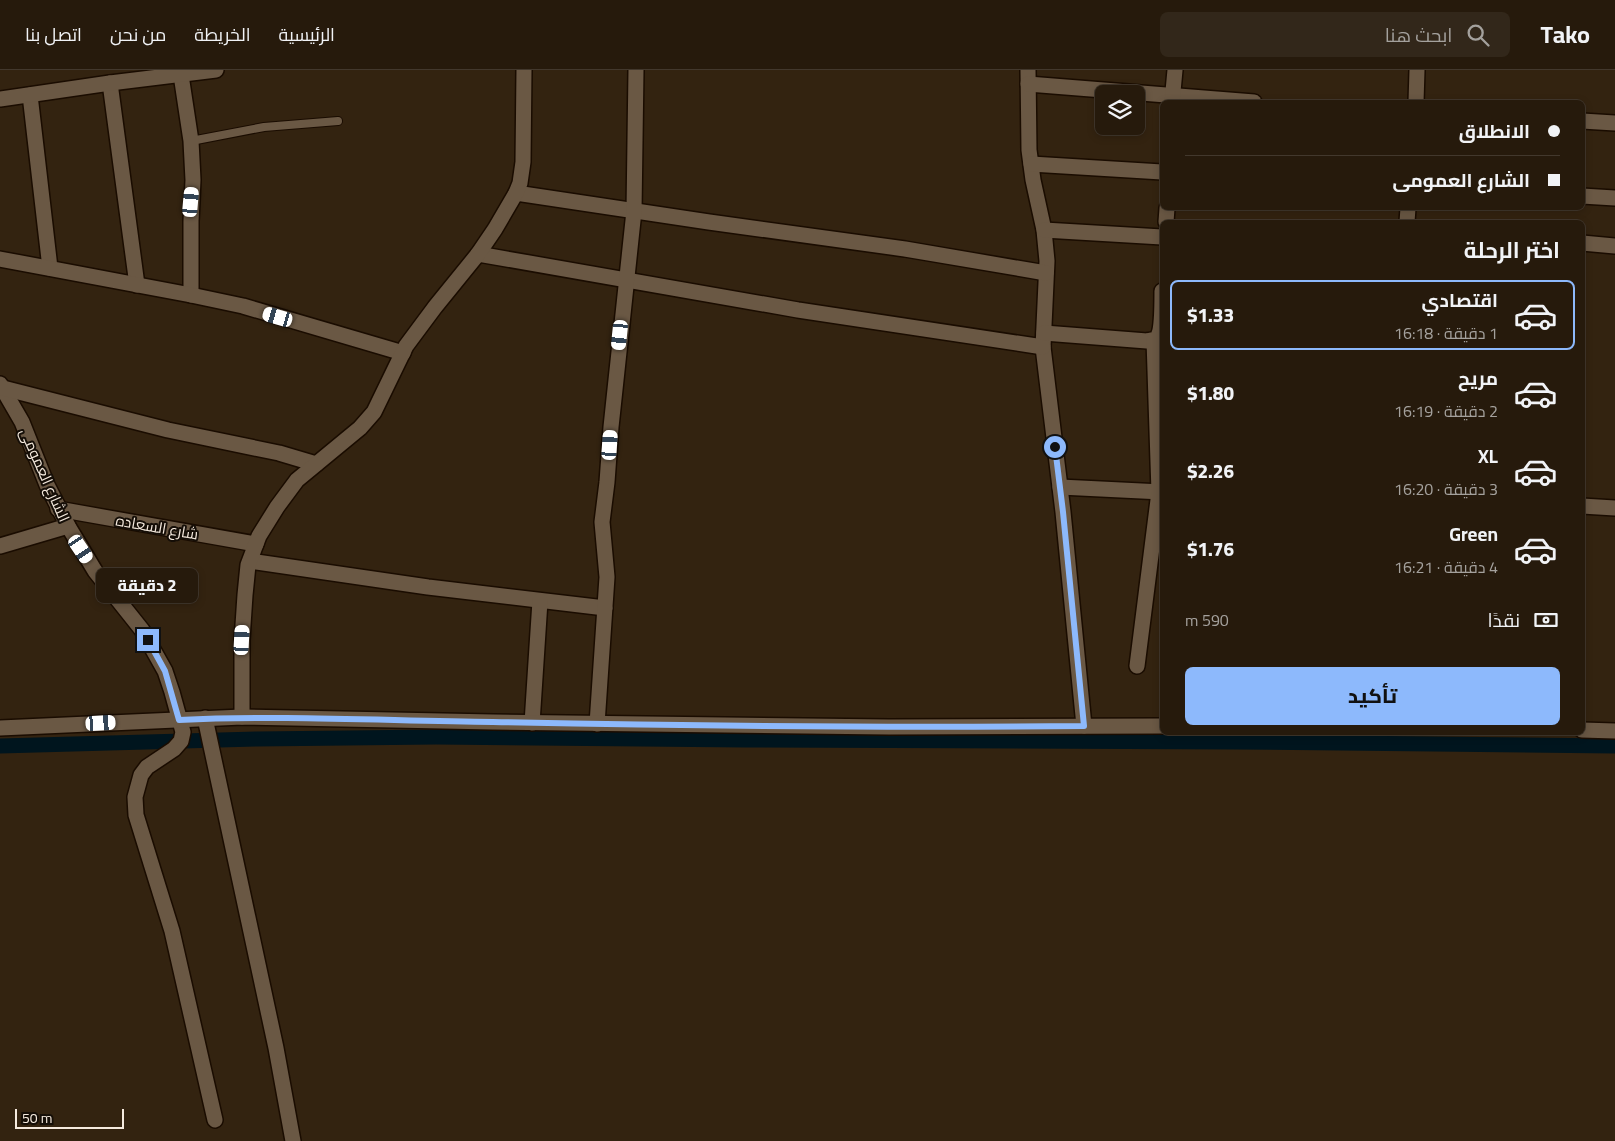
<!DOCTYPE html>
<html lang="ar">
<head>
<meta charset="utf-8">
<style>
	body { margin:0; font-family:Georgia,Cairo,serif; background:#32271a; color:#f1f3f6; direction:rtl; height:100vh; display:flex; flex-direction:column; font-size:19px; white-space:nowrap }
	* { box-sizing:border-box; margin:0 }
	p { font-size:16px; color:#a4a19d }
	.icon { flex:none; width:28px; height:28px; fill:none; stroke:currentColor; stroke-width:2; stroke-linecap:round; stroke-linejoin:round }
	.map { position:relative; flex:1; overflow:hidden; direction:ltr }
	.sheet { position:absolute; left:1160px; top:150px; width:425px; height:515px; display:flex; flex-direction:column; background:#261a0c; border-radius:8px; box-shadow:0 2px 8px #0003,0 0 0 1px #42382d; direction:rtl }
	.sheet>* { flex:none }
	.hud { position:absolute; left:1160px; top:30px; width:425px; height:110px; border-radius:8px; box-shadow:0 2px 8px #0003,0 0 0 1px #42382d; direction:rtl; display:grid; align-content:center; height:110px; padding:0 25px; background:#261a0c }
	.tools { position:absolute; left:1095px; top:15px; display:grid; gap:10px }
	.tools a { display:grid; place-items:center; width:50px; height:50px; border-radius:8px; background:#261a0c; box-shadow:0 2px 8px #0003,0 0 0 1px #42382d; font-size:25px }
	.scale { position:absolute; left:15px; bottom:12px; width:109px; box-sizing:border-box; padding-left:5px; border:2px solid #f5eade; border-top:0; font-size:14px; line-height:18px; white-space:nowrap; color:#f5eade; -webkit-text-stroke:4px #150e07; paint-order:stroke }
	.end { position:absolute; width:22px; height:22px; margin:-11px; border:6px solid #8db9fc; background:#111; box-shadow:0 0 0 2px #111 }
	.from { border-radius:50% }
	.bubble { position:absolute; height:35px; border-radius:8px; background:#261a0c; box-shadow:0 2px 8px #0003,0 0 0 1px #42382d; font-size:16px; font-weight:800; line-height:35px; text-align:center; direction:rtl }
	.car { position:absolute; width:15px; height:30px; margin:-15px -8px; border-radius:6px; box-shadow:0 0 4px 1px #0007; background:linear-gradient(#fff 24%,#345 0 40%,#fff 0 76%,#345 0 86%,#fff 0) }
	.hud b { display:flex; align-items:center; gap:18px; height:48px; font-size:19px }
	.hud b+b { border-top:1px solid #42382d }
	.hud i { width:12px; height:12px; background:#f1f3f6 }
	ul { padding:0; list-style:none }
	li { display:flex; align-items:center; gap:15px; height:70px; margin:0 10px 8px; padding:0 15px; border:2px solid transparent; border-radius:8px }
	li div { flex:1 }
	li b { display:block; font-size:19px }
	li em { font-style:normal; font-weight:800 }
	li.active { border-color:#8db9fc }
	li>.icon { width:45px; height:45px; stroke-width:1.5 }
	h2 { padding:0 25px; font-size:22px; line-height:60px }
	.pay { display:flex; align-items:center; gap:12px; height:55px; padding:0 25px; font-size:19px }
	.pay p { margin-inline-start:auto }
	.primary-button { display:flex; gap:10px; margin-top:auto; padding:10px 25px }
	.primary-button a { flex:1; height:58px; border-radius:8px; background:#8db9fc; color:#111; font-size:20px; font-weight:800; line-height:58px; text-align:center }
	header { display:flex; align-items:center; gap:30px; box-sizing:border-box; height:70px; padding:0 25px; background:#261a0c; border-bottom:1px solid #42382d }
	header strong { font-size:24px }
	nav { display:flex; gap:28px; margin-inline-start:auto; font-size:18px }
	.search { width:350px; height:45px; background:#32271a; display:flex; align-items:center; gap:12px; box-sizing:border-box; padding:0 18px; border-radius:8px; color:#a4a19d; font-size:19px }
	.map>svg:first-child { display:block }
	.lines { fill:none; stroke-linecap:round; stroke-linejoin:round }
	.canal { stroke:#00151e; stroke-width:15 }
	.lane-casing { stroke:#1a0c00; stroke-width:10 }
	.street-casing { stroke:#1a0c00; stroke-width:18 }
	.lane { stroke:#6a5844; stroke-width:8 }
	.street { stroke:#6a5844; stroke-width:15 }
	.route { stroke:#8db9fc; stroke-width:6 }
	.labels { text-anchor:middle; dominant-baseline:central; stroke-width:4; stroke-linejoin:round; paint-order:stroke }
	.street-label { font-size:15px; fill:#f5eade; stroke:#150e07 }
</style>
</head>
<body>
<header>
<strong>Tako</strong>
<div class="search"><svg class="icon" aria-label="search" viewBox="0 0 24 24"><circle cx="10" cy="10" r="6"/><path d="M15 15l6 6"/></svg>ابحث هنا</div>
<nav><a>الرئيسية</a><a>الخريطة</a><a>من نحن</a><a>اتصل بنا</a></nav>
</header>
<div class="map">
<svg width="1615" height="1071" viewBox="0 0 1615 1071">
	<rect width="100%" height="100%" fill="#332310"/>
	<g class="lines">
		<path class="canal" d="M0,676L257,669L436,667L746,670L1237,672L1615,676"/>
		<g class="lane-casing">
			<path id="lane" d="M191,71L264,57L338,51"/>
		</g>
		<g class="street-casing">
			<g id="street">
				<path d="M1028,0L1029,80L1033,110L1044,160L1047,191L1043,277L1063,442L1084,656"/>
				<path d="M181,5L191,71L193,110L191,151V225"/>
				<path d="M110,13L137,215"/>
				<path d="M1028,14L1254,32"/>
				<path d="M30,25L50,198"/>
				<path d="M0,29L110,13L216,0"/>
				<path d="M1172,32L1175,0"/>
				<path d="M1416,32L1417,0"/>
				<path d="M1582,51L1615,53"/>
				<path d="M1031,94L1162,102"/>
				<path d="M516,123L709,152L905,179L1046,203"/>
				<path d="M1582,126L1615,128"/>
				<path d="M1166,152L1167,138"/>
				<path d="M1407,152L1408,138"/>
				<path d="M1044,160L1162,167"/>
				<path d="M1582,173L1615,176"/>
				<path d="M478,184L798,240L1043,277"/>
				<path d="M0,189L191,225L243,236L403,283"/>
				<path d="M1044,263L1147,271C1151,270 1156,270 1158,266C1162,259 1162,230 1162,221"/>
				<path d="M0,314L22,352L47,415L68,456L95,501L142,560L165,601L172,622L183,662L181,671L174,679L147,697L141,705L135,727L136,745L172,861L215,1050"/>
				<path d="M3,318L168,360L279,383L316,394"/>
				<path d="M1060,417L1162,422"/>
				<path d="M1582,436L1615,438"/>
				<path d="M58,439L256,474"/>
				<path d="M0,476L68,456"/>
				<path d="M250,491L428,517L605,538"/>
				<path d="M1137,596L1159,422L1154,270H1162"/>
				<path d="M242,647V570L245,525L248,495L259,466L277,437L297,410L360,358L374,342L406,276L435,237L478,184L495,159L516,123L520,113L523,92L524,0"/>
				<path d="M205,648L276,978L293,1071"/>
				<path d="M532,653L540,531"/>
				<path d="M597,654L607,507L602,452L607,412L611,357L634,141L636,0"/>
				<path d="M0,658L242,647L493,652L889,657L1162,656"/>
				<path d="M1582,660L1615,661"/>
			</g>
		</g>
		<use href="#lane" class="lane"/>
		<use href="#street" class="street"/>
	</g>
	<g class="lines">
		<path class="route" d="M148,570L165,601L179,650C283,645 388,651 493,652C690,656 887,658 1084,656L1063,442L1055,377"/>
	</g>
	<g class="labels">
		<g class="street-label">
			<text transform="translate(45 405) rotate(66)">الشارع العمومى</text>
			<text transform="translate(157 457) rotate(10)">شارع السعاده</text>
		</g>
	</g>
</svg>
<div class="tools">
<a><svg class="icon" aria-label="layers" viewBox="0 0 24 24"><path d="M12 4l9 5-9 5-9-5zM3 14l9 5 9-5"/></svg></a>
</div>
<div class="scale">50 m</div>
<i class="end from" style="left:1055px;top:377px"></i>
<i class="end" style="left:148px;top:570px"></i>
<div class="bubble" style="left:96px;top:498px;width:102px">2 دقيقة</div>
<i class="car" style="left:191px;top:132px;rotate:5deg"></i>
<i class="car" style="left:278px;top:247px;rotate:286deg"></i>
<i class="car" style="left:620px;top:265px;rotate:186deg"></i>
<i class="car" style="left:610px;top:375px;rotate:4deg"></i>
<i class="car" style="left:81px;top:479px;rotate:146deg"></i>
<i class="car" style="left:242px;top:570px;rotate:3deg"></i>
<i class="car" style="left:101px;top:653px;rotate:87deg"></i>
<div class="hud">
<b><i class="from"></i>الانطلاق</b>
<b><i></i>الشارع العمومى</b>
</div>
<section class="sheet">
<h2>اختر الرحلة</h2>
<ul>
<li class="active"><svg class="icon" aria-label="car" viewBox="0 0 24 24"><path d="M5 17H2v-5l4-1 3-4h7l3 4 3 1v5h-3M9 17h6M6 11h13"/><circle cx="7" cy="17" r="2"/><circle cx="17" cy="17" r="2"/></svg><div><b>اقتصادي</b><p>1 دقيقة · 16:18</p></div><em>$1.33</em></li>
<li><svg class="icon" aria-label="car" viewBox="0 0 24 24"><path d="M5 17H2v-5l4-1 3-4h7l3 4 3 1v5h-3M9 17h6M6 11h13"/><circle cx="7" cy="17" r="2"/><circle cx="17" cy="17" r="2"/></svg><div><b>مريح</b><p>2 دقيقة · 16:19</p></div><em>$1.80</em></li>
<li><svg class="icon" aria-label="car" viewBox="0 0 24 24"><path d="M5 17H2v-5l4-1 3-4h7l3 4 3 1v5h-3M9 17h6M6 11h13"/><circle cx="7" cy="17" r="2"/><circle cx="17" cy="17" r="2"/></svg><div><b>XL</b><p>3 دقيقة · 16:20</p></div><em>$2.26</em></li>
<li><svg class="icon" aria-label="car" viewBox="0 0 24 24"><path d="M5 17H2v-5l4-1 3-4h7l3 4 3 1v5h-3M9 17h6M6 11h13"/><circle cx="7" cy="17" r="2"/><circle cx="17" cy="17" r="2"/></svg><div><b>Green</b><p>4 دقيقة · 16:21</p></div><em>$1.76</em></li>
</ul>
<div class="pay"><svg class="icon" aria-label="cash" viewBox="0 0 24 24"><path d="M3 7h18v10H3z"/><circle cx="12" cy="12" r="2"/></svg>نقدًا<p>590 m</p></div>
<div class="primary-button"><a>تأكيد</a></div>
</section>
</div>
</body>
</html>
